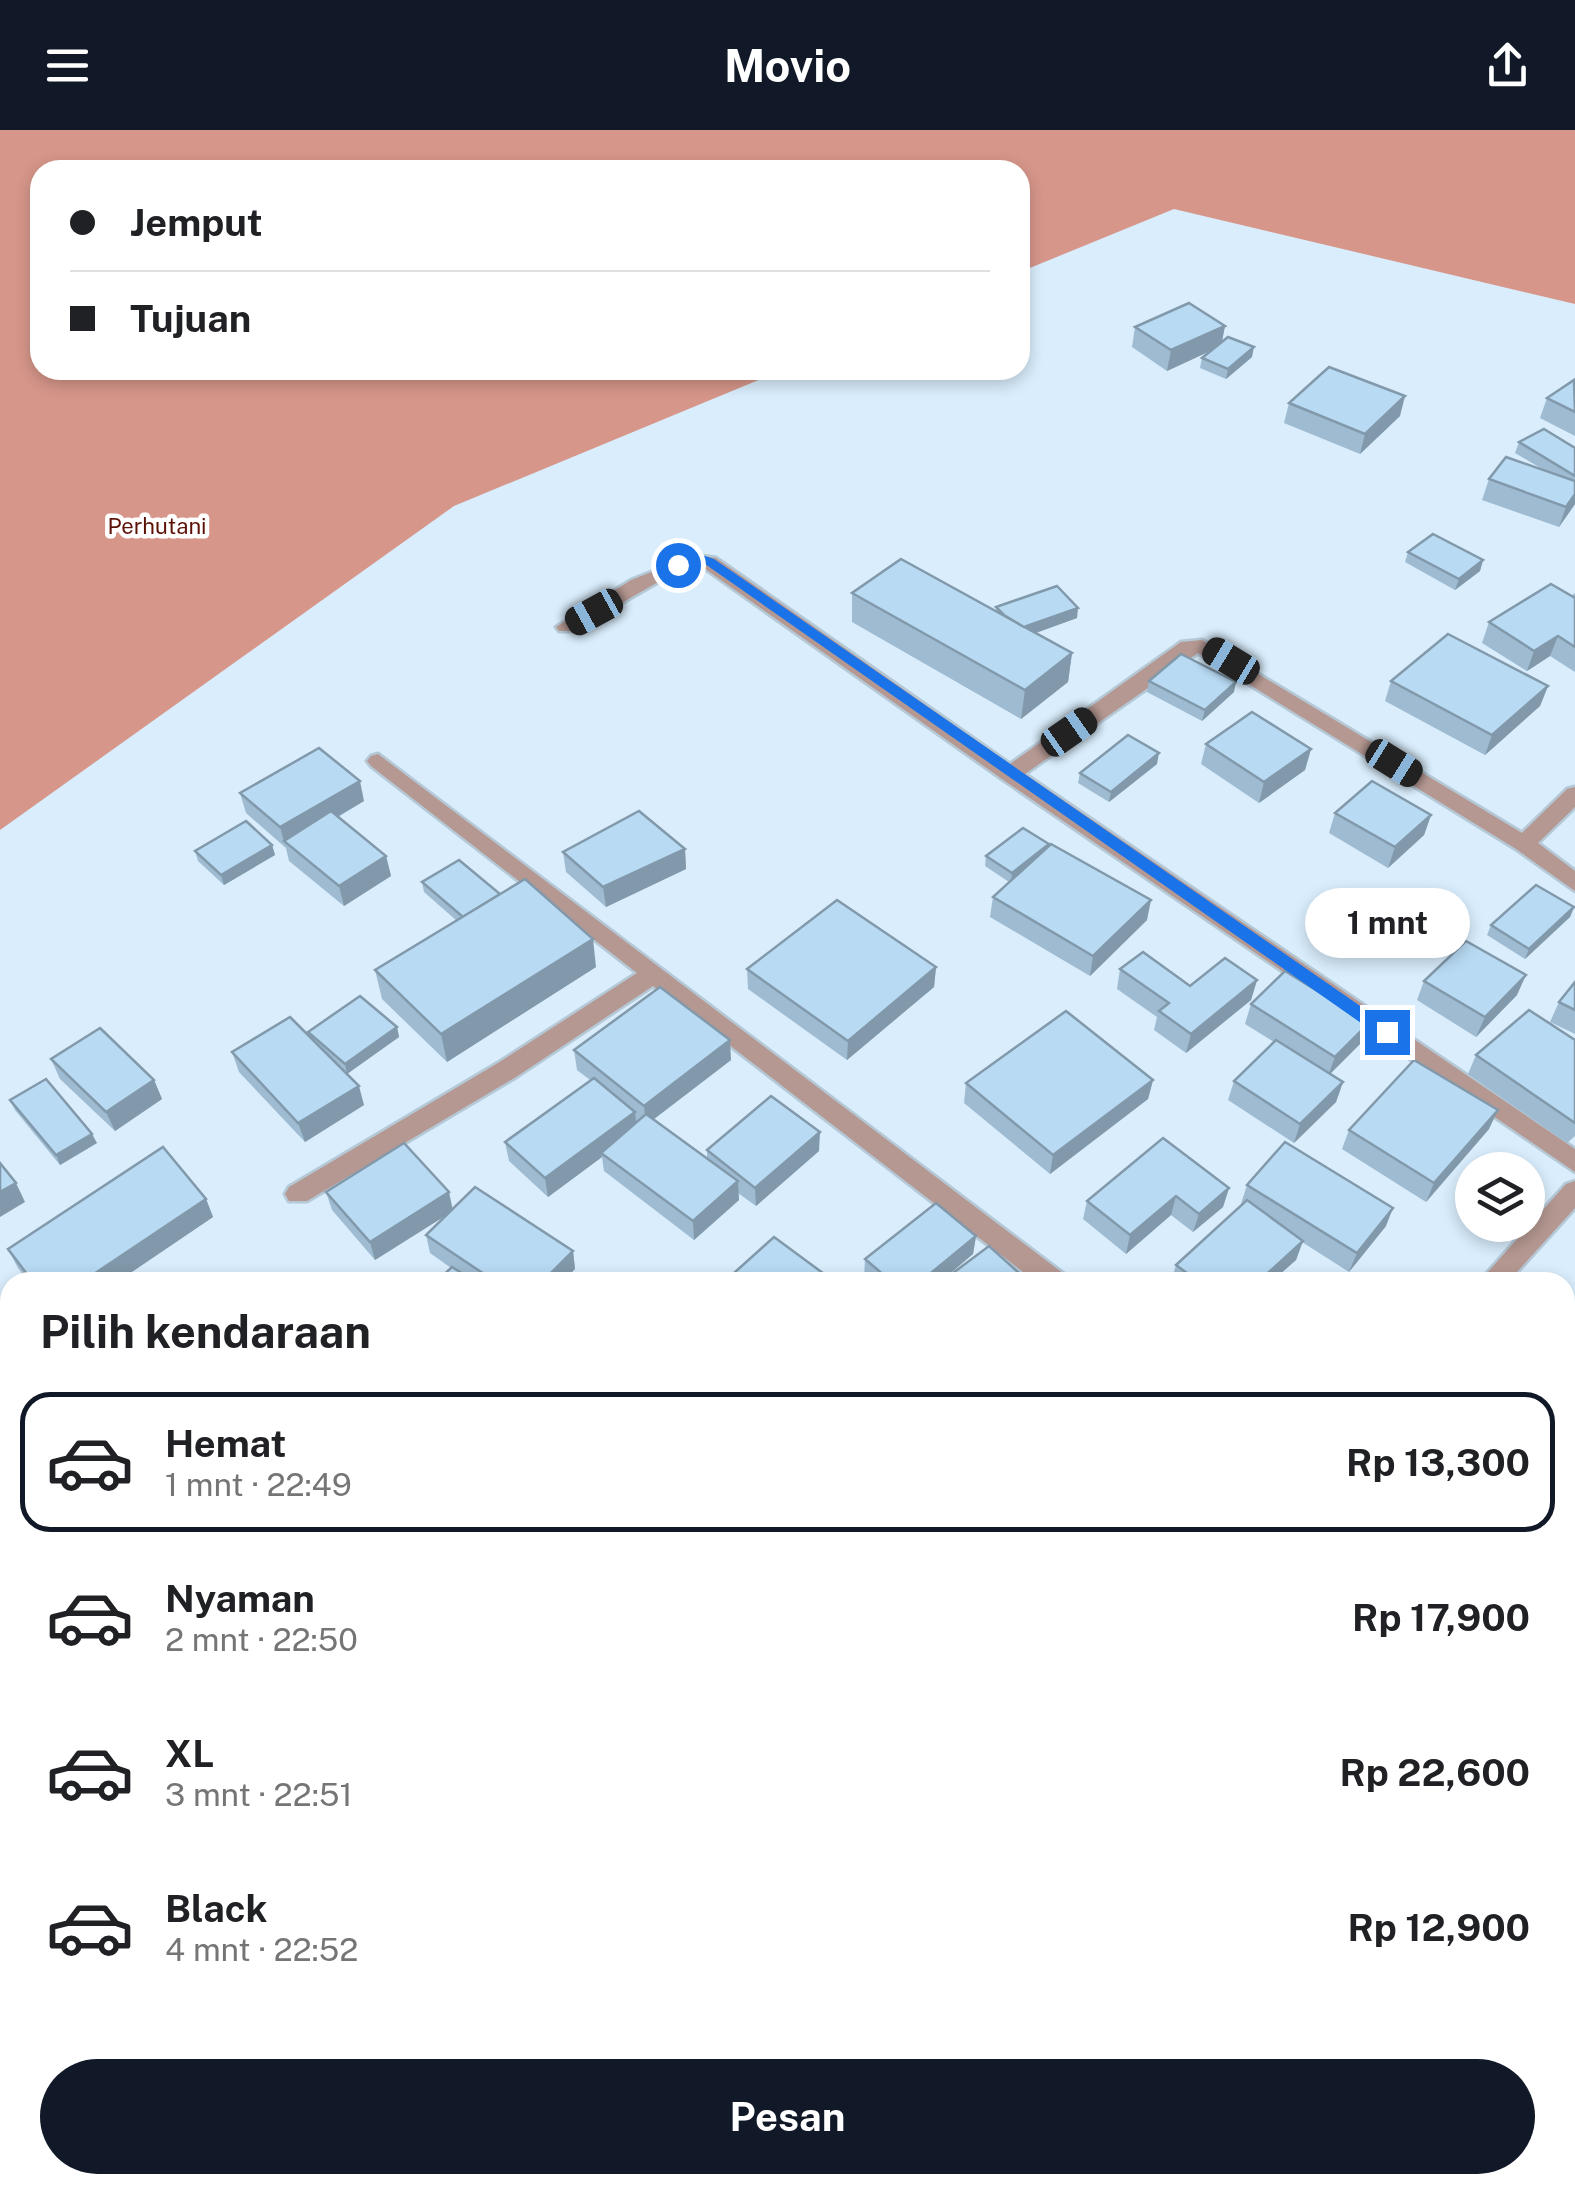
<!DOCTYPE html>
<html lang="id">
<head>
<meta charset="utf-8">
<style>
	body { margin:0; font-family:"Public Sans",sans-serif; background:#f2f2f2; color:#202124; height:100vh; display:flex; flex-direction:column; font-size:38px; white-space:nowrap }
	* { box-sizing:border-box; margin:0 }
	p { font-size:32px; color:#757577 }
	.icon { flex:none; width:55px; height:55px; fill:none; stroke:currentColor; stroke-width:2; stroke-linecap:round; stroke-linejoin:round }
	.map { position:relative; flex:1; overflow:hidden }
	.panel { position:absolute; left:0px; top:1142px; width:1575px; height:922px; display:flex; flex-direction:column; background:#fff; border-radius:30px 30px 0 0; box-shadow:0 5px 15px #0003 }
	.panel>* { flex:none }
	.hud { position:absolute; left:30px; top:30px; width:1000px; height:220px; border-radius:30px; box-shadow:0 5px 15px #0003; display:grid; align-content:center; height:220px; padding:0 40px; background:#fff }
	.fabs { position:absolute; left:1455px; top:1022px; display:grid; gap:20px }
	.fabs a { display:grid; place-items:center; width:90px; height:90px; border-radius:50%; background:#fff; box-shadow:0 5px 15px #0003; font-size:50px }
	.end { position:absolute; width:45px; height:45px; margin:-22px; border:12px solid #1a73e8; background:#fff; box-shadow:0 0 0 5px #fff }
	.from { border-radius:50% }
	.bubble { position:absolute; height:70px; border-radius:35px; background:#fff; box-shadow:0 5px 15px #0003; font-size:32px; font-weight:700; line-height:70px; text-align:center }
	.car { position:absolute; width:30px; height:60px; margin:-30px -15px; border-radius:12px; box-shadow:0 0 8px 2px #0007; background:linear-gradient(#222 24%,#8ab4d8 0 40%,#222 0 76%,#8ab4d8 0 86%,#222 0) }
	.hud b { display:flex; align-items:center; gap:35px; height:95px; font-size:38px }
	.hud b+b { border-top:2px solid #e0e0e0 }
	.hud i { width:25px; height:25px; background:#202124 }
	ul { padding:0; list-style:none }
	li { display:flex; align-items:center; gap:30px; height:140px; margin:0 20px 15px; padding:0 20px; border:5px solid transparent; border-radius:30px }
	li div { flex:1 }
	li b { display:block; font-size:38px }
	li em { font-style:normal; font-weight:700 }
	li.on { border-color:#111827 }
	li>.icon { width:90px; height:90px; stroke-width:1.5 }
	h2 { padding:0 40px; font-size:45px; line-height:120px }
	.action { display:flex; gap:20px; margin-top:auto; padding:20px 40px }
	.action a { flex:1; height:115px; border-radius:60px; background:#111827; color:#fff; font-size:40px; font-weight:700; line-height:115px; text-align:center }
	header { display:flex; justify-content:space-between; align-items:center; height:130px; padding:0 40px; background:#111827; color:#fff; font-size:45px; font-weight:700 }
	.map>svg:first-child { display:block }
	.forest { fill:#d6968a }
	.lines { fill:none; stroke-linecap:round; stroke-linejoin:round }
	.minor-casing { stroke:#b5c8d6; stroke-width:5 }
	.minor { fill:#b59892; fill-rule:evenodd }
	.wall { fill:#9ebbd1 }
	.shaded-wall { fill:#8199aa }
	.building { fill:#b8daf3; stroke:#8199aa; stroke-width:2.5 }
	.route { fill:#1a73e8 }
	.labels { text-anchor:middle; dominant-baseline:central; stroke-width:9; stroke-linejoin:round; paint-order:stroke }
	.far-park-label { font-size:22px; fill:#5d1208; stroke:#fff }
</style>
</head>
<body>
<header><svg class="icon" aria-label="menu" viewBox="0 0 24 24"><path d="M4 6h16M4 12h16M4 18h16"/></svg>Movio<svg class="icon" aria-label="share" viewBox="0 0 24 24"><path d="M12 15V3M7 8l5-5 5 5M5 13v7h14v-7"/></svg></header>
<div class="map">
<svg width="1575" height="2064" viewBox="0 0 1575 2064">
	<rect width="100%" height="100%" fill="#d9edfc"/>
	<path class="forest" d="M0,0H1575V174L1174,79L1020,142V40H40V240H783L454,376L0,700Z"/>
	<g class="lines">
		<g class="minor-casing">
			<g id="minor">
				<path d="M695,425L716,428L1010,634L1181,512L1202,510L1522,703L1567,659L1575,657V677L1538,713L1575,741V761L1516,719L1198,523L1025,644L1575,1019V1042L1002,649L704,438L665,448L573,501H559L556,497L631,450Z"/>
				<path d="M378,624L1064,1144L1068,1152H1036L653,856L516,947L307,1071H289L285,1064L289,1057L498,933L637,843L371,636L367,631L371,626Z"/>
				<path d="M1575,1051V1078L1508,1152H1479L1566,1054Z"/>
				<path d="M1565,1543L1575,1547V1579L1565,1575Z"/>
				<path d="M1575,1983V2028L1565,2032V1987Z"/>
				<path d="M629,2055H668L665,2064H626Z"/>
				<path d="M1517,2055H1554L1551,2064H1514Z"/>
			</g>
		</g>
		<use href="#minor" class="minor"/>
	</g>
	<g class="wall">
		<path d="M1225,196L1222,211L1252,227L1226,249L1200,238L1202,228L1210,221L1167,241L1132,217L1135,197Z"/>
		<path d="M1575,250V306L1540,288L1547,268Z"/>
		<path d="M1289,273L1400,286L1360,324L1284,293Z"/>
		<path d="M1519,312L1575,318V374L1559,397L1482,370L1489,349L1544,340L1515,323Z"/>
		<path d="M1408,422L1483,430L1480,441L1455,460L1405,432Z"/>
		<path d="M852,463L996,481V477L1077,488L1036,503L1072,523L1068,552L1021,589L852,492Z"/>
		<path d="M1575,463V542L1550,526L1527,541L1482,513L1489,492L1571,466Z"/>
		<path d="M1149,551L1234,562L1202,591L1147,562Z"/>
		<path d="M1391,551L1548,556L1540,576L1485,625L1385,571Z"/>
		<path d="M1206,614L1311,619L1305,640L1259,673L1201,634Z"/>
		<path d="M1157,634L1109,672L1078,653L1080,643Z"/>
		<path d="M240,663L364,671L338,687L386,726L391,746L344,776L289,731L286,718L246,683Z"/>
		<path d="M1335,683L1431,685L1424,705L1388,738L1329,703Z"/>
		<path d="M1049,714L1048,716L1147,790L1090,846L990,787L993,767L1009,752L985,736L986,726Z"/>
		<path d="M272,715L275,725L224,755L198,731L195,721Z"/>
		<path d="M685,719L686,739L606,777L566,742L563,722Z"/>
		<path d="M422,752L500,764L596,837L447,932L382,869L375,840L457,791L424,762Z"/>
		<path d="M1574,777L1570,787L1525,829L1487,805L1491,795Z"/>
		<path d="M936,837L934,857L847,930L748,859L747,839Z"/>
		<path d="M1120,839L1190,856L1257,850L1251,870L1186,923L1154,900L1157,887L1117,859Z"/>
		<path d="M1424,851L1517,865L1476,907L1417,870Z"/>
		<path d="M1575,852V904L1550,892L1559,872Z"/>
		<path d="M1251,874L1369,893L1362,912L1330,944L1343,952L1336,972L1294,1013L1228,970L1234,951L1274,912L1245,894Z"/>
		<path d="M397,897L399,907L347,944L364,975L305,1012L239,942L232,922L309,907L308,902Z"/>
		<path d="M1575,910V1006L1567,1013L1468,944L1476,925Z"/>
		<path d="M574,920L731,930L653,990L707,1029V1020L819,1021L756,1076L738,1063L739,1070L694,1110L604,1041L602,1027L548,1067L509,1031L505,1012L590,950L577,940Z"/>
		<path d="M51,929L154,950L162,969L115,1001L60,949Z"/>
		<path d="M1153,950L1148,969L1050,1044L964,973L966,953Z"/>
		<path d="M10,970L97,1013L60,1035L15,980Z"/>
		<path d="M1489,999L1426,1072L1342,1019L1349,1000Z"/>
		<path d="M1247,1055L1386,1096L1349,1142L1302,1112L1296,1130L1271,1152H1171L1176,1135L1242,1075L1241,1074Z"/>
		<path d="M1229,1058L1223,1077L1193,1102L1171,1085L1126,1124L1083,1089L1087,1071Z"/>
		<path d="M326,1062L453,1079L573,1121L575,1139L562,1152H436L451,1138L430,1123L426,1105L446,1085L375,1130L332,1080Z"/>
		<path d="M206,1069L213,1087L117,1152H29L18,1138L8,1119Z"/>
		<path d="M976,1106L973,1124L940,1152H869L864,1148L865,1129Z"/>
		<path d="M1565,1198L1575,1205V1282L1565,1293Z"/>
		<path d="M1565,1738L1575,1746V1883L1565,1898Z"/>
		<path d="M1575,2048V2064H1561Z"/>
		<path d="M827,2055H939L931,2064H835Z"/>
		<path d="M1419,2055H1439L1428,2063Z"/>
	</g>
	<g class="shaded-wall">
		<path d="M1225,196L1221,216L1167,241L1171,220Z"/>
		<path d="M1254,217L1252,227L1226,249L1228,239Z"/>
		<path d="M1405,266L1400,286L1360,324L1365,304Z"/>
		<path d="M1575,364V374L1559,397L1566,377Z"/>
		<path d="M1483,430L1480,441L1455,460L1459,449Z"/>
		<path d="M1078,478L1077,488L1016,510L1017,499Z"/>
		<path d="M1558,506L1550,526L1527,541L1534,521Z"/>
		<path d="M1072,523L1068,552L1021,589L1025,560Z"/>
		<path d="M1236,552L1234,562L1202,591L1205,580Z"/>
		<path d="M1548,556L1540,576L1485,625L1492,605Z"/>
		<path d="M1311,619L1305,640L1259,673L1264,652Z"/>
		<path d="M1159,623L1157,634L1109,672L1111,662Z"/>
		<path d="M360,651L364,671L289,715L284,711L286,718L280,697Z"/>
		<path d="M1431,685L1424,705L1388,738L1395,717Z"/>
		<path d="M1049,714L1047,724L1011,753L1012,743Z"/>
		<path d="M272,715L275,725L224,755L221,745Z"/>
		<path d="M685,719L686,739L606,777L603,757Z"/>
		<path d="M386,726L391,746L344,776L339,756Z"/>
		<path d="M1151,770L1147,790L1090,846L1093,826Z"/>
		<path d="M1574,777L1570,787L1525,829L1529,819Z"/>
		<path d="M593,809L596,837L447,932L441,904Z"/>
		<path d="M936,837L934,857L847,930L848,911Z"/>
		<path d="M1526,845L1517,865L1476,907L1485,887Z"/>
		<path d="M1257,850L1251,870L1186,923L1191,904Z"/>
		<path d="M1369,893L1362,912L1328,946L1335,927Z"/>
		<path d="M397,897L399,907L347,944L345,934Z"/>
		<path d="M730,910L731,930L646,995L644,976Z"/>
		<path d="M154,950L162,969L115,1001L106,982Z"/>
		<path d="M1153,950L1148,969L1050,1044L1053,1025Z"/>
		<path d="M1343,952L1336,972L1294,1013L1300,994Z"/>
		<path d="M359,956L364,975L305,1012L298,993Z"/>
		<path d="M1498,980L1489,999L1426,1072L1434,1053Z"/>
		<path d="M635,982L637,1001L601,1023L602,1027L548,1067L545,1048Z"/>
		<path d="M820,1002L819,1021L756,1076L755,1058Z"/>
		<path d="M92,1004L97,1013L60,1035L56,1025Z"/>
		<path d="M738,1051L739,1070L694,1110L693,1091Z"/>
		<path d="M16,1053L25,1072L0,1087V1062Z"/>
		<path d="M1229,1058L1223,1077L1193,1102L1199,1084Z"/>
		<path d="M449,1062L453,1081L375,1130L370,1112Z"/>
		<path d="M1176,1066L1171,1085L1126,1124L1130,1105Z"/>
		<path d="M206,1069L213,1087L117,1152H82Z"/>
		<path d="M1393,1078L1386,1096L1349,1142L1357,1123Z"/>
		<path d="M976,1106L973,1124L940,1152H920Z"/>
		<path d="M1303,1111L1296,1130L1271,1152H1258Z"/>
		<path d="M573,1121L575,1139L562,1152H542Z"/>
		<path d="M10,1788V1814L0,1824V1799Z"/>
		<path d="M166,2055H184L176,2064H158Z"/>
		<path d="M934,2055H939L931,2064H926Z"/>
	</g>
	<g class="building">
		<path d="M1189,173L1225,196L1171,220L1135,197Z"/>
		<path d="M1228,207L1254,217L1228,239L1202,228Z"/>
		<path d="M1329,237L1405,266L1365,304L1289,273Z"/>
		<path d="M1574,250L1575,282L1547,268Z"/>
		<path d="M1544,299L1575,318V346L1519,312Z"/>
		<path d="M1506,327L1575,351V364L1566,377L1489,349Z"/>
		<path d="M1433,404L1483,430L1459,449L1408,422Z"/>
		<path d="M901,429L1072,523L1025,560L852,463Z"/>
		<path d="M1551,454L1575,468V517L1558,506L1534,521L1489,492Z"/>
		<path d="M1057,456L1078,478L1024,497L1004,485L996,477Z"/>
		<path d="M1448,504L1548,556L1492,605L1391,551Z"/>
		<path d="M1181,524L1236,552L1205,580L1149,551Z"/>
		<path d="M1252,582L1311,619L1264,652L1206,614Z"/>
		<path d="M1128,605L1159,623L1111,662L1080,643Z"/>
		<path d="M319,618L360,651L280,697L240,663Z"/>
		<path d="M1372,651L1431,685L1395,717L1335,683Z"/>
		<path d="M331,681L386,726L339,756L284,711Z"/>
		<path d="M639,681L685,719L603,757L563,722Z"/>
		<path d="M246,691L272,715L221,745L195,721Z"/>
		<path d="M1023,698L1049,714L1012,743L986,726Z"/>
		<path d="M1051,714L1151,770L1093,826L993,767Z"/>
		<path d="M459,730L500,764L463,787L422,752Z"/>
		<path d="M525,749L593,809L441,904L375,840Z"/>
		<path d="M1536,755L1574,777L1529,819L1491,795Z"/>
		<path d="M837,770L936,837L848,911L747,839Z"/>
		<path d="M1466,811L1526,845L1485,887L1424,851Z"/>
		<path d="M1143,822L1190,856L1225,828L1257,850L1191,904L1159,881L1169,873L1120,839Z"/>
		<path d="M1285,841L1369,893L1335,927L1251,874Z"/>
		<path d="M1575,852V880L1559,872Z"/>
		<path d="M660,857L730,910L644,976L574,920Z"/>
		<path d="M360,866L397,897L345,934L308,902Z"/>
		<path d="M1529,880L1575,910V993L1476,925Z"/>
		<path d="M1066,881L1153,950L1053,1025L966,953Z"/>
		<path d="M290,887L359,956L298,993L232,922Z"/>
		<path d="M100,898L154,950L106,982L51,929Z"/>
		<path d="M1276,910L1343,952L1300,994L1234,951Z"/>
		<path d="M1414,930L1498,980L1434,1053L1349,1000Z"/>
		<path d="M594,948L635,982L545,1048L505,1012Z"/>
		<path d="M46,949L92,1004L56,1025L10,970Z"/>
		<path d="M771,966L820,1002L755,1058L707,1020Z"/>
		<path d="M646,984L738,1051L693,1091L601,1023Z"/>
		<path d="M1163,1008L1229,1058L1199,1084L1176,1066L1130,1105L1087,1071Z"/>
		<path d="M1285,1012L1393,1078L1357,1123L1247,1055Z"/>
		<path d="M404,1013L449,1062L370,1112L326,1062Z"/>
		<path d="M163,1017L206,1069L82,1152H33L8,1119Z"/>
		<path d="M0,1033L16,1053L0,1062Z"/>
		<path d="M475,1057L573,1121L542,1152H496L426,1105Z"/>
		<path d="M1247,1070L1303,1111L1258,1152H1199L1176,1135Z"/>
		<path d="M936,1073L976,1106L920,1152H892L865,1129Z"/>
		<path d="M774,1107L835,1152H724Z"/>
		<path d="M989,1116L1029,1152H941Z"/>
		<path d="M452,1137L476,1152H436Z"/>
		<path d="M1565,1198L1575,1205V1277L1565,1270Z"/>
		<path d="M1565,1593L1575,1601V1622L1565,1635Z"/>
		<path d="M10,1674V1788L0,1799V1684Z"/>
		<path d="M1565,1738L1575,1746V1822L1565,1814Z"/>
		<path d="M1565,1823L1575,1831V1883L1565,1898Z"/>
		<path d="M58,2055H166L158,2064H50Z"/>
		<path d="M226,2055H237L247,2064H220Z"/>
		<path d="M346,2055H369L377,2064H338Z"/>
		<path d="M835,2055H934L926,2064H843Z"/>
		<path d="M966,2055H1050L1058,2064H958Z"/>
		<path d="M1236,2055H1374L1367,2064H1238L1233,2059Z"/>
		<path d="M1575,2055V2064H1567Z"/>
	</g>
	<path class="route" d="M702,425L714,429L1392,898V907H1381L705,434L678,439L672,435Z"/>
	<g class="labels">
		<g class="far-park-label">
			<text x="157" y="396">Perhutani</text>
		</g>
	</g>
</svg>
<div class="fabs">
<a><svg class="icon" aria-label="layers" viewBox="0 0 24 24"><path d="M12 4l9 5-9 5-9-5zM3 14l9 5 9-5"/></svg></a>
</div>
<i class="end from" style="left:678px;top:435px"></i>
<i class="end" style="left:1387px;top:902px"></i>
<div class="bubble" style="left:1305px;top:758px;width:165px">1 mnt</div>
<i class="car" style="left:594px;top:482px;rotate:241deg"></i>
<i class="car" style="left:1231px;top:531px;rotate:301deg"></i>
<i class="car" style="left:1069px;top:602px;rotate:55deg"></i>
<i class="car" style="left:1394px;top:633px;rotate:122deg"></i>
<div class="hud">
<b><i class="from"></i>Jemput</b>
<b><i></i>Tujuan</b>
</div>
<section class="panel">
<h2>Pilih kendaraan</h2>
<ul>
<li class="on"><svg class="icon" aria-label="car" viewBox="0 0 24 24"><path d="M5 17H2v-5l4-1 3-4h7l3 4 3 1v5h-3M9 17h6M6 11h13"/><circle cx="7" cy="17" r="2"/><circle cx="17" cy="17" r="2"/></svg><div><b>Hemat</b><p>1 mnt · 22:49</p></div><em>Rp 13,300</em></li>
<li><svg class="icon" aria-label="car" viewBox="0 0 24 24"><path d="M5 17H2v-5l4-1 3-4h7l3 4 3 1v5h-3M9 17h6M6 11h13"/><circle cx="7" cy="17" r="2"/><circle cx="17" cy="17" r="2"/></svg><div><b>Nyaman</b><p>2 mnt · 22:50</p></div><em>Rp 17,900</em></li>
<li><svg class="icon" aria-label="car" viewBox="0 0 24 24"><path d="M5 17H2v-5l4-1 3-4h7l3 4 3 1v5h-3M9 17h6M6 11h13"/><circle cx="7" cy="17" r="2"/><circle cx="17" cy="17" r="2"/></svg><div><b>XL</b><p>3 mnt · 22:51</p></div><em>Rp 22,600</em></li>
<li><svg class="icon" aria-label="car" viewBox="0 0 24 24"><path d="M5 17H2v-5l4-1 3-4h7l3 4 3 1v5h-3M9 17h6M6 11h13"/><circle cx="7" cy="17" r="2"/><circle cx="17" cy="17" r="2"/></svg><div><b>Black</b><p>4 mnt · 22:52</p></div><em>Rp 12,900</em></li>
</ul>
<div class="action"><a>Pesan</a></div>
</section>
</div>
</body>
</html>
